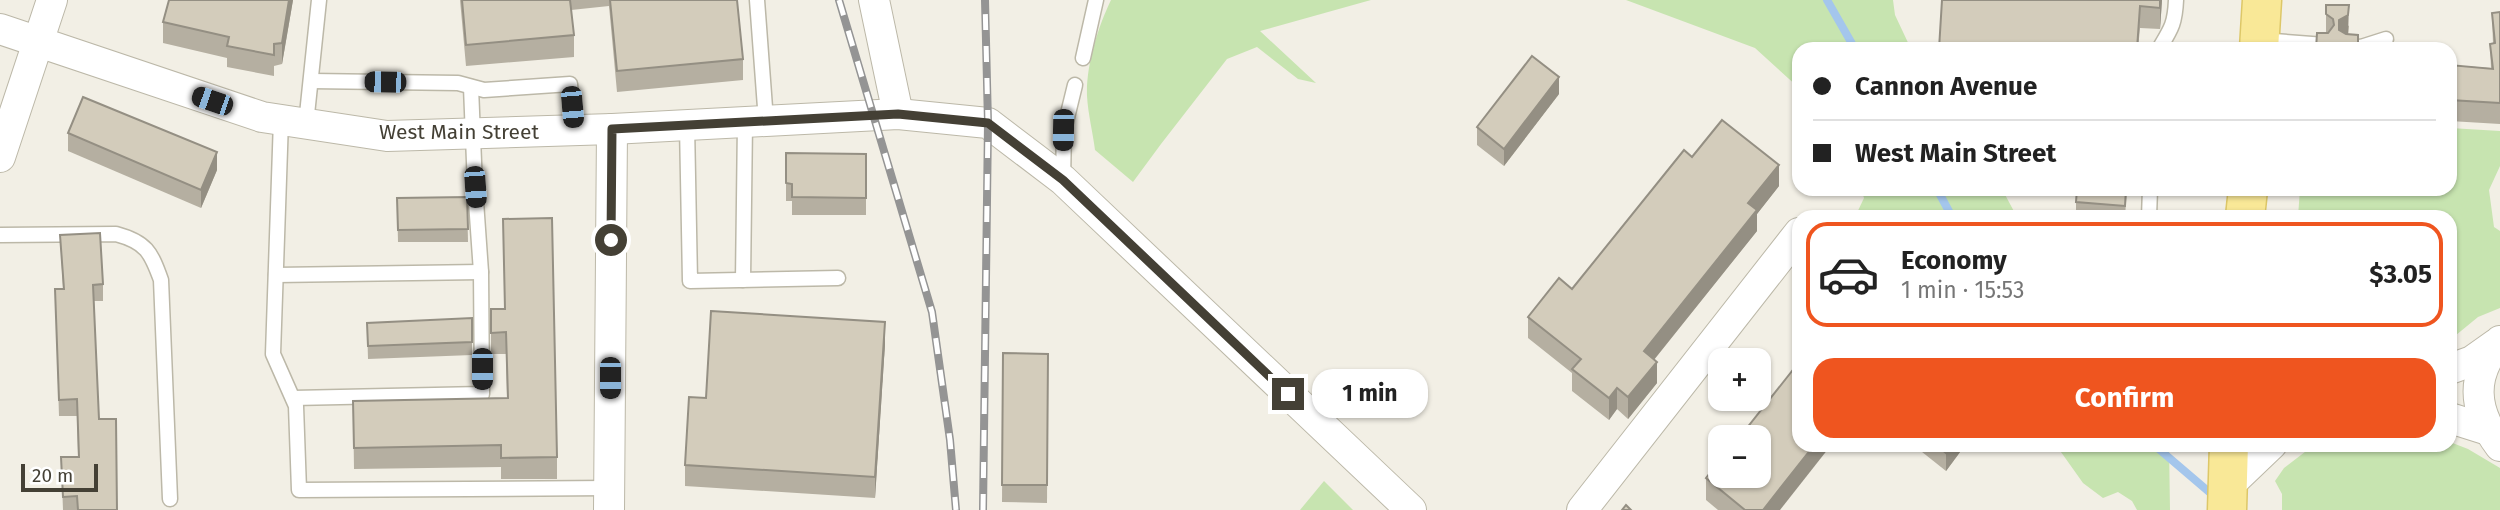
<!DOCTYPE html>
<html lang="en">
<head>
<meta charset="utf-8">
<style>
	body { margin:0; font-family:"Fira Sans",sans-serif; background:#f2f2f2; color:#222; height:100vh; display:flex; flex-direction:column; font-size:26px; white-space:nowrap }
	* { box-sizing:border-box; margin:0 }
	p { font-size:23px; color:#767676 }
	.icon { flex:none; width:38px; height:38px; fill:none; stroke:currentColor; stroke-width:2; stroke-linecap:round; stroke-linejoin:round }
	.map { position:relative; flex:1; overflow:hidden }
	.details { position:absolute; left:1792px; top:210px; width:665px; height:242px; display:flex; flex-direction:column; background:#fff; border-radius:21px; box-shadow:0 2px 5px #0004 }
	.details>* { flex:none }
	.hud { position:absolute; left:1792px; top:42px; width:665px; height:154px; border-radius:21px; box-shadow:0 2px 5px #0004; display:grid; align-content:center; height:154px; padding:0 21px; background:#fff }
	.fabs { position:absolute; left:1708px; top:348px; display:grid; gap:14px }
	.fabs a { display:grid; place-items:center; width:63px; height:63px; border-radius:14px; background:#fff; box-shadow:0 2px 5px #0004; font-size:35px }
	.scale { position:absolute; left:21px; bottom:18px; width:77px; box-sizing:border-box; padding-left:7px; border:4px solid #444035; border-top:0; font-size:19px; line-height:24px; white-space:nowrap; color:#444035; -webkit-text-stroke:5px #fff; paint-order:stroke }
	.end { position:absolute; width:32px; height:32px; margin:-16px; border:9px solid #444035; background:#fff; box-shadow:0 0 0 4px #fff }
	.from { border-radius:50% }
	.bubble { position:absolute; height:49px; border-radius:21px; background:#fff; box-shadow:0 2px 5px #0004; font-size:23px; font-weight:700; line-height:49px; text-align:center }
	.car { position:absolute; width:21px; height:42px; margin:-21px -10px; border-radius:9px; box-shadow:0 0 5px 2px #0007; background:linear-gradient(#222 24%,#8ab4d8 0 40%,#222 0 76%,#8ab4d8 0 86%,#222 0) }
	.hud b { display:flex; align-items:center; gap:24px; height:66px; font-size:26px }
	.hud b+b { border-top:2px solid #e0e0e0 }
	.hud i { width:18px; height:18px; background:#222 }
	ul { padding:12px 0 0; list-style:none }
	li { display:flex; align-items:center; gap:21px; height:105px; margin:0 14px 10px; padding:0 7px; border:4px solid transparent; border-radius:21px }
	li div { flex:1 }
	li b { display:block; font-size:26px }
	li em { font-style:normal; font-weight:700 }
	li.selected { border-color:#ef551f }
	li>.icon { width:63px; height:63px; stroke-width:1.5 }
	.primary-button { display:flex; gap:14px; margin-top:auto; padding:14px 21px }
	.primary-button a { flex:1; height:80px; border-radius:21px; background:#ef551f; color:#fff; font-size:28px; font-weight:700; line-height:80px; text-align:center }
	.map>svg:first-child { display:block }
	.green { fill:#c7e4b0 }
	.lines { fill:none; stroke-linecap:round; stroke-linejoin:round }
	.stream { stroke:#a4c6ec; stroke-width:8 }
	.lane-casing { stroke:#bcb8a8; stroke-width:17 }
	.street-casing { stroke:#bcb8a8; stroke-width:32 }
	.primary-casing { stroke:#ddc768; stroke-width:41 }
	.lane { stroke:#fff; stroke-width:14 }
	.street { stroke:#fff; stroke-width:30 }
	.primary { stroke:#f9e897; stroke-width:38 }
	.rail-casing { stroke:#949494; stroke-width:8 }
	.rail { stroke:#fff; stroke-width:5; stroke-dasharray:16; stroke-linecap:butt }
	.wall { fill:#b5afa1 }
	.shaded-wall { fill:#948f83 }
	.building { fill:#d3ccbb; stroke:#948f83; stroke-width:2 }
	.route { stroke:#444035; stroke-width:9 }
	.labels { text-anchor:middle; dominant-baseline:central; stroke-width:5; stroke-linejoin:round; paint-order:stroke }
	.street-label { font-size:21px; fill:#444035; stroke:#fff }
</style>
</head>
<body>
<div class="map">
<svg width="2500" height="510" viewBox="0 0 2500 510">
	<rect width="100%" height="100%" fill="#f2efe5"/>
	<g class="green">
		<path d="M1111,0H1371L1260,31L1316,83L1298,79L1257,47L1227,59L1161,144L1133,182L1095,150C1093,133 1088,114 1087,96C1086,65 1098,27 1111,0Z"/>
		<path d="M1626,0H1893L1895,15L1911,49H1799V88L1755,48Z"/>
		<path d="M2450,128L2500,131V166L2489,190L2494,227L2500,231V308L2478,317L2450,340V217H2298L2300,189H2450Z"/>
		<path d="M1861,189H2002L2017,217H1855L1864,198Z"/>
		<path d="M2450,442L2468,449L2500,468V510H2282V494L2275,481L2284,468L2314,445L2450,444Z"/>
		<path d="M2056,445H2169L2170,510H2137L2132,501L2118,492L2103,498L2083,483Z"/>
		<path d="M1324,481L1353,510H1300Z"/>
	</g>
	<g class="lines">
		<g class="stream">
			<path d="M1827,0L1855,49"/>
			<path d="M1937,189L1952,217"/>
			<path d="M2153,444L2215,497"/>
		</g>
		<g class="lane-casing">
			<g id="lane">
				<path d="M757,0L766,121"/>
				<path d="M2261,40L2325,45"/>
				<path d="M2349,46L2361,47L2386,39"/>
				<path d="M2159,49C2171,29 2175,24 2176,0"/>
				<path d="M1083,58L1096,0"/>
				<path d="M311,81L458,83L484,90L570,84L574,131"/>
				<path d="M281,120L273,354L296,406L299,490L609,488"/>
				<path d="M306,124L319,0"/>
				<path d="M687,125L690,281L838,278"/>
				<path d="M1063,180L1064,130L1075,85"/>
				<path d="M2149,217L2150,189"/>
				<path d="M0,235L116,234C146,242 151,252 161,280L170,499"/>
				<path d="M276,275L481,272"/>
				<path d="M743,280L745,122"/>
				<path d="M293,398L482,394L481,272L475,187L471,87"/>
			</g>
		</g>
		<g class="street-casing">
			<g id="street">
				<path d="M874,0L898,114"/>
				<path d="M0,29L262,117L387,136L612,129L898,114L988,123L1063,180L1411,510"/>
				<path d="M0,157L52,0"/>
				<path d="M2500,341C2470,376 2473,410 2500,446"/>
				<path d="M2450,369L2472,361L2496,344"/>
				<path d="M2450,418L2488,430"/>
				<path d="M2227,487L2272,444"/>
				<path d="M609,510L612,129"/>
				<path d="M1582,510L1799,233"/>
			</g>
		</g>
		<g class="primary-casing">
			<g id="primary">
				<path d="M2259,49L2262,0"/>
				<path d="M2245,217L2248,189"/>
				<path d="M2227,510L2229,444"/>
			</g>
		</g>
		<use href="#lane" class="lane"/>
		<use href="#street" class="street"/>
		<use href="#primary" class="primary"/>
		<g class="rail-casing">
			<g id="rail">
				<path d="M839,0L932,312L950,440L956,510"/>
				<path d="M983,510L988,123L985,0"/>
			</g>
		</g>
		<use href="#rail" class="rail"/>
	</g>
	<g class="wall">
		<path d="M169,0H293L282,64L274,66V76L227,67V58L163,43V22Z"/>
		<path d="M460,0H737L743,59V80L617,92L609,6L571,10L574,35V57L466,66Z"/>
		<path d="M1942,0H2162L2160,29L2140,28L2138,49H1939Z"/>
		<path d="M2500,12V124L2450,121V65L2491,68L2490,44H2493L2492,13Z"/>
		<path d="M2326,14L2349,26L2348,35L2316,49L2326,33Z"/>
		<path d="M1559,94L1504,166L1477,145V127Z"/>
		<path d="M68,133L217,170L201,208L68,151Z"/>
		<path d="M786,153L866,154V215H792V201H786Z"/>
		<path d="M1692,157L1779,186L1757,214V231L1654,360L1657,383L1628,419L1617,409L1609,420L1572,391V373L1528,338V317L1572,289Z"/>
		<path d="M2127,189L2125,217H2076V202Z"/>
		<path d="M467,197L468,242H398L397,198Z"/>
		<path d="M60,235L103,284V301H94L99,419L117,510H63L61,457H78L77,416H59L55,289H63Z"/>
		<path d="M491,309H505L557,457V479H501V467L354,469L353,401L507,398L506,354H491Z"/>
		<path d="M472,318V355L368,359L367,323Z"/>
		<path d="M885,344L875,498L685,486V465L706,398Z"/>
		<path d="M1003,353L1048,354L1047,503L1002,502Z"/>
		<path d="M1912,444H1966L1946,471Z"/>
		<path d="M1706,478L1780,510H1718L1706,500Z"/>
	</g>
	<g class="shaded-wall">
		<path d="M289,0H293L282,64V43Z"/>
		<path d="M2160,0H2162L2160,29Z"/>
		<path d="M2349,5L2348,36L2339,41V20Z"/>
		<path d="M1559,77V94L1504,166V149Z"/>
		<path d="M217,152V170L201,208V190Z"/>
		<path d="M1779,165V186L1757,214V231L1644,372V351L1748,203Z"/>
		<path d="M885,322V344L875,498V477Z"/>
		<path d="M1657,362V383L1628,419V397Z"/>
		<path d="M1617,388V409L1609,420V398Z"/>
		<path d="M1815,444H1832L1780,510H1763Z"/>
		<path d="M1953,444H1966L1946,471V453Z"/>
	</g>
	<g class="building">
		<path d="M169,0H289L282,43L274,44V55L227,46L229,37L163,22Z"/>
		<path d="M462,0H570L574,35L466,45Z"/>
		<path d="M610,0H737L743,59L617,71Z"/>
		<path d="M1942,0H2160V8L2140,6L2137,49H1939Z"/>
		<path d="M2326,5H2349L2348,15L2339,20V30L2346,34L2358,35V44L2377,46V49H2316L2317,33H2328L2334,25L2333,19L2326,14Z"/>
		<path d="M2500,12V103L2450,100V65L2493,69L2490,44L2495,43L2492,13Z"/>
		<path d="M1532,56L1559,77L1504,149L1477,127Z"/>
		<path d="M83,97L217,152L201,190L68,133Z"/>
		<path d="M1722,120L1779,165L1748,203L1757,210L1644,351L1657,362L1628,397L1617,388L1609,398L1572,369L1581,359L1528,317L1559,278L1572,289L1684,150L1692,157Z"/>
		<path d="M786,153L866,154V198L792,197V184L786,183Z"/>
		<path d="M2077,189H2126L2125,206L2076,202Z"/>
		<path d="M467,197L468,229L398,230L397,198Z"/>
		<path d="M552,218L557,457L501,458V445L354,448L353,401L508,398L506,332L491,333V309H505L503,219Z"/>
		<path d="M100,233L103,284L93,285L99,419H116L117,510H78L77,496L63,497L61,457H79L77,399L59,400L55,289H64L60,235Z"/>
		<path d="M711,311L885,322L875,477L685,465L689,397L706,398Z"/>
		<path d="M472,318V342L368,346L367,323Z"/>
		<path d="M1003,353L1048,354L1047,485H1002Z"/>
		<path d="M1796,366L1799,369V444H1815L1763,510H1745L1706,478L1720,460V476H1759V438H1739Z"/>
		<path d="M1935,444H1953L1946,453Z"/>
		<path d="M1626,505L1631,510H1622Z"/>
	</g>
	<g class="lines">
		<path class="route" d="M611,240L612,129L898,114L988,123L1063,180L1288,394"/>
	</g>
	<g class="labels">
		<g class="street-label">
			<text x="459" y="132">West Main Street</text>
		</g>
	</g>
</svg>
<div class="fabs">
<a>+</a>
<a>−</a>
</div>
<div class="scale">20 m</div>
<i class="end from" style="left:611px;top:240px"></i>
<i class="end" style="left:1288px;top:394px"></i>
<div class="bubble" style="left:1312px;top:369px;width:116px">1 min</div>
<i class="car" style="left:385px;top:82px;rotate:271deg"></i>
<i class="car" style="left:212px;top:101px;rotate:289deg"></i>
<i class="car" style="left:572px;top:107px;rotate:175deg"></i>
<i class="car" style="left:1063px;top:130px;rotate:181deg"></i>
<i class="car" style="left:475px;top:187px;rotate:176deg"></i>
<i class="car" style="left:482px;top:369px;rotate:180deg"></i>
<i class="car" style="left:610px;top:378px;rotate:180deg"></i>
<div class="hud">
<b><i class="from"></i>Cannon Avenue</b>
<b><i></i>West Main Street</b>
</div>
<section class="details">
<ul>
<li class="selected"><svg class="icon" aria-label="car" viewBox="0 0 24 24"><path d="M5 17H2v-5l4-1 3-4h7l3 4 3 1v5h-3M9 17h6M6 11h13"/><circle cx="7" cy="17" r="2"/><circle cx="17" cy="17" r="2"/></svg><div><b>Economy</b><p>1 min · 15:53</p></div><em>$3.05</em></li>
</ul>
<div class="primary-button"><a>Confirm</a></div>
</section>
</div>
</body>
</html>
